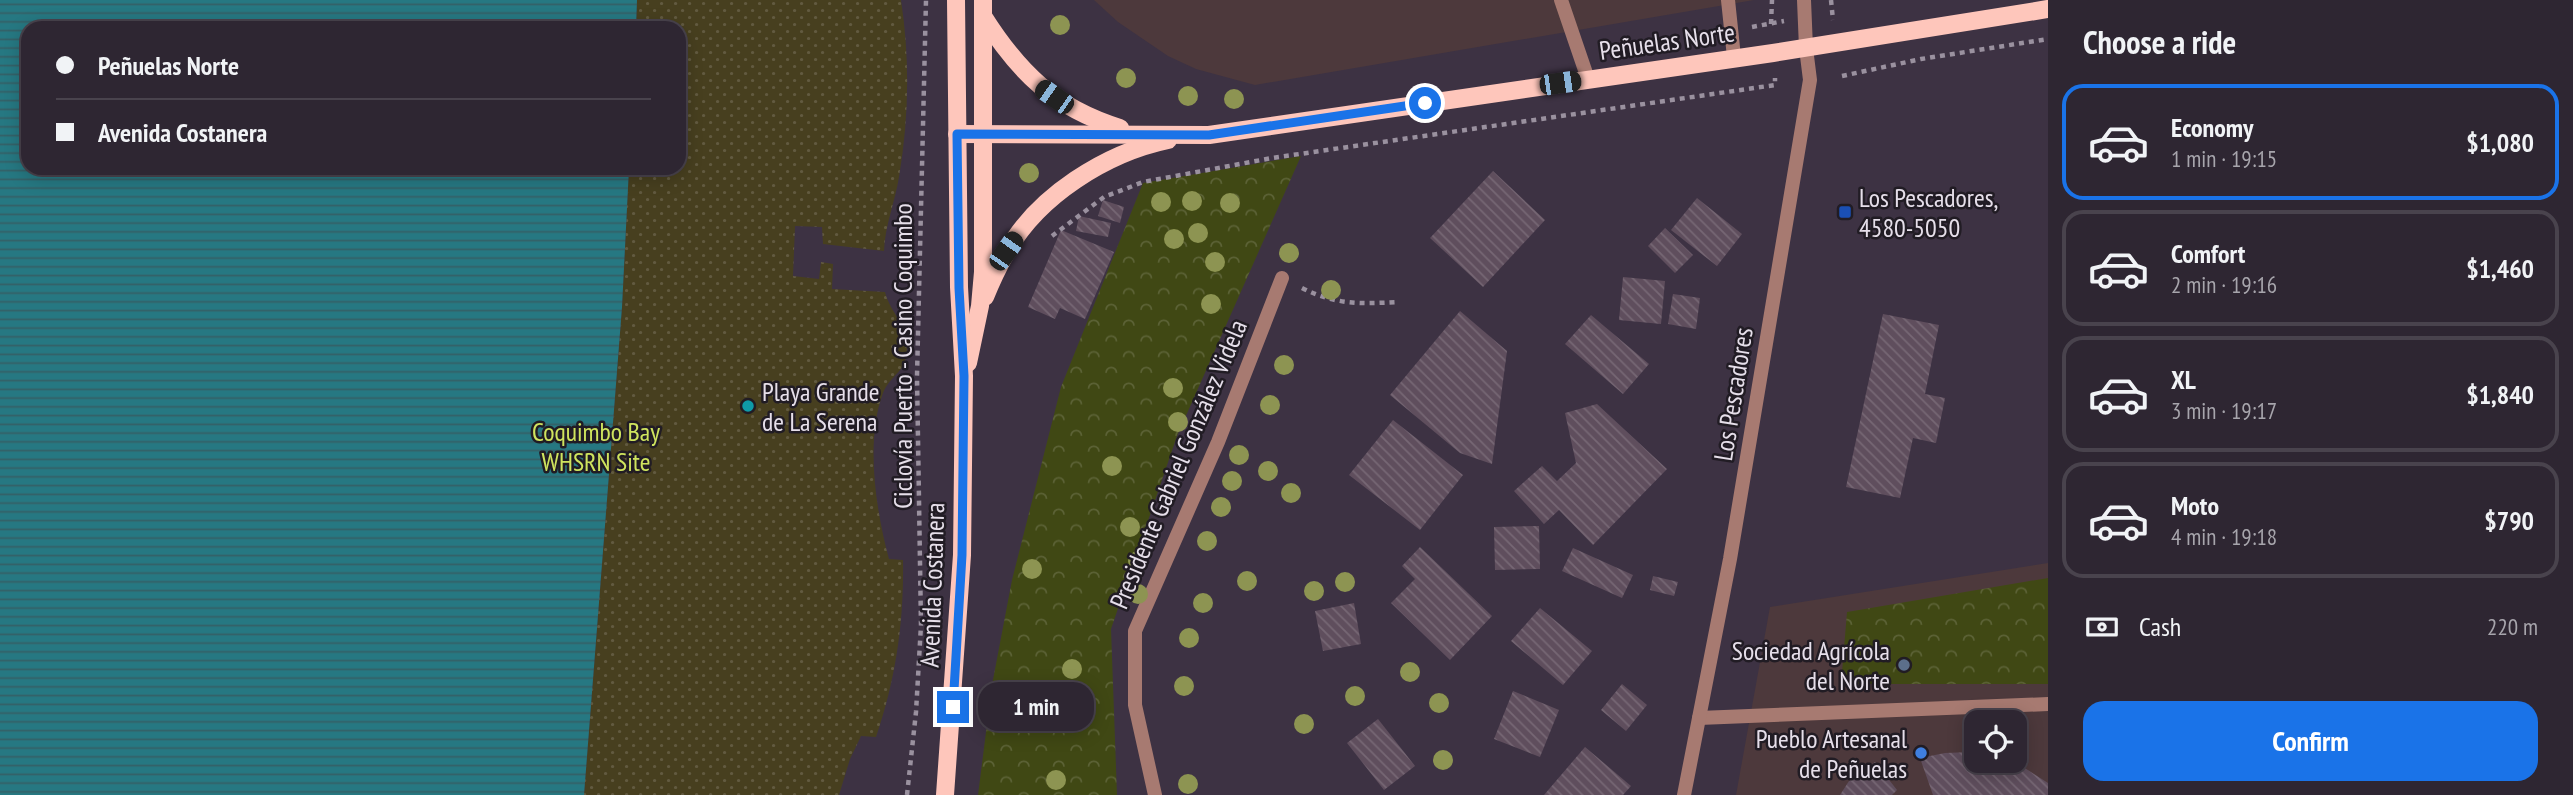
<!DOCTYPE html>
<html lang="en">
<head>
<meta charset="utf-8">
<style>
	body { margin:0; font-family:"PT Sans Narrow",sans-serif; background:#3a323e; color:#f1f3f6; height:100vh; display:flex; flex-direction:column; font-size:26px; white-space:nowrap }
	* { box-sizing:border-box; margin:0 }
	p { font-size:23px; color:#a7a5ac }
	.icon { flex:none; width:38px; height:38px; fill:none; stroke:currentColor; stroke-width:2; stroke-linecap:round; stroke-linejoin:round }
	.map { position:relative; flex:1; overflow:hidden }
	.panel { display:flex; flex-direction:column; background:#2e2632; width:525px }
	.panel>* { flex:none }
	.banner { position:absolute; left:21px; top:21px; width:665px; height:154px; border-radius:21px; box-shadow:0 4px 18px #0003,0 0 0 2px #49434d; display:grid; align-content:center; height:154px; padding:0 35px; background:#2e2632 }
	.buttons { position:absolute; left:1964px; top:710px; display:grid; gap:14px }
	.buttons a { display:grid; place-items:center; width:63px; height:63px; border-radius:14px; background:#2e2632; box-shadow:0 4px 18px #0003,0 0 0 2px #49434d; font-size:35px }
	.end { position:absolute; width:32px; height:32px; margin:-16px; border:9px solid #1a73e8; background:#fff; box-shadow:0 0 0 4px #fff }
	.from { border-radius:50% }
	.bubble { position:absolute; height:49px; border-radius:21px; background:#2e2632; box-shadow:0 4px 18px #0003,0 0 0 2px #49434d; font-size:23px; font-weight:700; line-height:49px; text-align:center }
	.car { position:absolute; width:21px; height:42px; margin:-21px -10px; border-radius:9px; box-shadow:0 0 5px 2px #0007; background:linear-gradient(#222 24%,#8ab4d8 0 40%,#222 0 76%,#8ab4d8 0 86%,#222 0) }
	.banner b { display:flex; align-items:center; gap:24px; height:66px; font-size:26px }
	.banner b+b { border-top:2px solid #49434d }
	.banner i { width:18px; height:18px; background:#f1f3f6 }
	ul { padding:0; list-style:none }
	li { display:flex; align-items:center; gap:21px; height:116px; margin:0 14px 10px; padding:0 21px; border:4px solid #49434d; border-radius:21px }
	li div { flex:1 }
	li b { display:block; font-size:26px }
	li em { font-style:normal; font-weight:700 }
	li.on { border-color:#1a73e8 }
	li>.icon { width:63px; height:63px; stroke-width:1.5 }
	h2 { padding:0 35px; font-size:32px; line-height:84px }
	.pay { display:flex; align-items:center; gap:18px; height:77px; padding:0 35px; font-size:26px }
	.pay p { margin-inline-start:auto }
	.cta { display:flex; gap:14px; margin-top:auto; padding:14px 35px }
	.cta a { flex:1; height:80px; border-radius:21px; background:#1a73e8; color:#fff; font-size:28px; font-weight:700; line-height:80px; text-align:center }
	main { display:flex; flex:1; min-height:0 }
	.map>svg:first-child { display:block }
	.commercial { fill:#4d393c; fill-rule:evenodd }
	.forest { fill:url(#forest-crowns) }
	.sand { fill:url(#sand-dots) }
	.water { fill:url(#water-rules) }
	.building { fill:url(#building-back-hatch) }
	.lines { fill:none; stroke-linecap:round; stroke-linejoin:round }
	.path { stroke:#9a919f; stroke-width:4.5; stroke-dasharray:5 5; stroke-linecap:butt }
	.service { stroke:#a77a71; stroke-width:14 }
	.minor { stroke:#a77a71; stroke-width:14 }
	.tertiary { stroke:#a77a71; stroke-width:14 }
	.primary { stroke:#fec6bb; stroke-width:18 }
	.tree { fill:#8d9452 }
	.route { stroke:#1a73e8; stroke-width:9 }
	.transit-dot { fill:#1a4fb4; stroke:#211c24; stroke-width:2.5 }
	.culture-dot { fill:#0f9aa8; stroke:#211c24; stroke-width:2.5 }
	.service-dot { fill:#5c6f8a; stroke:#211c24; stroke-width:2.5 }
	.shop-dot { fill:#3f7fe0; stroke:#211c24; stroke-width:2.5 }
	.labels { text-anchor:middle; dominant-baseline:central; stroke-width:5; stroke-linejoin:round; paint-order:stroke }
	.street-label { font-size:26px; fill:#e6dfea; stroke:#211c24 }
	.poi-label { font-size:26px; fill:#e6dfea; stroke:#211c24; text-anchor:start }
	.park-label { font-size:26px; fill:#cfe45e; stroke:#211c24 }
</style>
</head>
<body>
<main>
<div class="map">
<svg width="2048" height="795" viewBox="0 0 2048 795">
	<defs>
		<pattern id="forest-crowns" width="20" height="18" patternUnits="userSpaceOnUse" patternTransform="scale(1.75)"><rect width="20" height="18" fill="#404814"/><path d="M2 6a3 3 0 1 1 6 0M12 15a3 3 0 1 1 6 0" fill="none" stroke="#5c6236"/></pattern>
		<pattern id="sand-dots" width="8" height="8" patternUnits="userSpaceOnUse" patternTransform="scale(1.75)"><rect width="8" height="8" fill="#473f1f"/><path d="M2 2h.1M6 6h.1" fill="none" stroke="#625a40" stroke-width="1.8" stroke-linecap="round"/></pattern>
		<pattern id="water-rules" width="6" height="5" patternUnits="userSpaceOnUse" patternTransform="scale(1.75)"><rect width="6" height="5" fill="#267882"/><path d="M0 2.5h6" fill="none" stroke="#346067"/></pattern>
		<pattern id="building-back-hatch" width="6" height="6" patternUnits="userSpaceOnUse" patternTransform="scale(1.75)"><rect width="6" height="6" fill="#5f4e5d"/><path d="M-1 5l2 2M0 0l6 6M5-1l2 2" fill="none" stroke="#766774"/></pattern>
	</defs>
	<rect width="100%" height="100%" fill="#3d3243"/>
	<g class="commercial">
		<path d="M1094,0H1754L1255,85L1196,69L1168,56L1118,22Z"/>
		<path d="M2048,563V795H1736L1770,607ZM1976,723H2014V761H1976Z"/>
	</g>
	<g class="forest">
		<path d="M1301,156L1177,436L1111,629L1117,795H978L992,685L1012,580L1061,387L1143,183Z"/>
		<path d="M2048,578V684H1841L1847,612Z"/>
	</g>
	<path class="sand" d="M637,0H901C910,59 909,118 899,177C895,202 885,225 884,251L823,244L822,227L795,226L793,276L819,279L821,262L833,264L832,289L885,292C890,312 907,325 907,346C907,374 891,373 883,393C865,441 876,511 889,559L903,560C904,622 896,678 876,737L861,736L850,759L839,795H584L622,307L629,168H679V28H636Z"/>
	<path class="water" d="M0,0H637L636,28H28V168H629L622,307L584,795H0Z"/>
	<g class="building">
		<path d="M1493,171L1545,220L1483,287L1430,238Z"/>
		<path d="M1697,198L1742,234L1717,266L1671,230Z"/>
		<path d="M1103,200L1124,207L1120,223L1098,216Z"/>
		<path d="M1079,216L1111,223L1108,237L1076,231Z"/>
		<path d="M1665,228L1693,255L1675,273L1648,246Z"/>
		<path d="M1061,230L1114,252L1085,319L1060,308L1055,319L1028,307Z"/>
		<path d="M1623,277L1665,281L1661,324L1619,320Z"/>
		<path d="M1673,294L1700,298L1696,329L1668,324Z"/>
		<path d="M1460,311L1507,351L1492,464L1460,453L1390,395Z"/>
		<path d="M1883,314L1939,325L1925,394L1945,398L1936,443L1913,438L1900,498L1846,487Z"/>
		<path d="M1591,315L1649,364L1623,394L1565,344Z"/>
		<path d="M1597,404L1667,469L1593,545L1559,510L1544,524L1514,491L1542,466L1557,481L1576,463L1565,413Z"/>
		<path d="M1393,420L1463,475L1420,530L1349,475Z"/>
		<path d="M1539,526L1540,569L1495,570L1494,527Z"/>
		<path d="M1420,547L1492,616L1450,660L1391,603L1415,579L1402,566Z"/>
		<path d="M1573,548L1633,575L1622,598L1562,571Z"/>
		<path d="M1653,576L1678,582L1674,596L1650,590Z"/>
		<path d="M1354,603L1361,644L1323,651L1315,611Z"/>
		<path d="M1540,608L1592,651L1563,685L1511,641Z"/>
		<path d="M1622,684L1647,705L1626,731L1601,710Z"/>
		<path d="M1513,691L1559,710L1540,757L1494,739Z"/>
		<path d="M1378,719L1415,766L1384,790L1347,743Z"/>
		<path d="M1585,747L1631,786L1623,795H1544Z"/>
		<path d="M1971,752L1976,753V761H2010L2020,765L2048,783V795H1933L1920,758L1945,753Z"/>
		<path d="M1875,762L1897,790L1892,795H1840L1849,781Z"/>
	</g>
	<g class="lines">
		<g class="path">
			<path d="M1831,0L1833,20"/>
			<path d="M1771,24L1772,0"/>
			<path d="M1752,27L1784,21"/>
			<path d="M1842,76L1921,59L2048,39"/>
			<path d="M1052,236L1104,197L1143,182L1272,158L1775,85V78"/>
			<path d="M1302,288C1336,305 1360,304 1397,302"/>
			<path d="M907,795L916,712L921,625L917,376L926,0"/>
		</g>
		<g class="service">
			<path d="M1561,0L1588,79"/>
			<path d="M1728,0L1734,57"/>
			<path d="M1699,718L2048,704"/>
		</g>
		<path class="minor" d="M1155,795L1135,705V631L1218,442L1282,278"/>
		<path class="tertiary" d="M1684,795L1730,559L1810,80L1806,48L1804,0"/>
		<g class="primary">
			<path d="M983,16C1019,73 1055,108 1120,128"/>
			<path d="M957,134L1209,135L1773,53L2048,9"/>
			<path d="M985,297C991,282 998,267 1006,253C1037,196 1106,153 1168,140"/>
			<path d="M968,363L980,306L983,272V0"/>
			<path d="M945,795L962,555L964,376L959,287L956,0"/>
		</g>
	</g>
	<g class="tree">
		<circle cx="1060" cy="25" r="10"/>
		<circle cx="1126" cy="78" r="10"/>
		<circle cx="1188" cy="96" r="10"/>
		<circle cx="1234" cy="99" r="10"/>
		<circle cx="1029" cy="173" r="10"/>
		<circle cx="1192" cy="201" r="10"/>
		<circle cx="1161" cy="202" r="10"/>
		<circle cx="1230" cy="203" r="10"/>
		<circle cx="1198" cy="233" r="10"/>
		<circle cx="1174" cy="239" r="10"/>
		<circle cx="1289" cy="253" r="10"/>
		<circle cx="1215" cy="262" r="10"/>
		<circle cx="1331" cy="290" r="10"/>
		<circle cx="1211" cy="304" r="10"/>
		<circle cx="1284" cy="365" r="10"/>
		<circle cx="1173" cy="388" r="10"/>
		<circle cx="1270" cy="405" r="10"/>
		<circle cx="1178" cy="422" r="10"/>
		<circle cx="1239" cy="455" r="10"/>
		<circle cx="1112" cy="466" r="10"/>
		<circle cx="1268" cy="471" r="10"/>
		<circle cx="1232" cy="481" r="10"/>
		<circle cx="1291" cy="493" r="10"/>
		<circle cx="1221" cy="507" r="10"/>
		<circle cx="1130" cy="527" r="10"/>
		<circle cx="1207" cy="541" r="10"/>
		<circle cx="1138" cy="561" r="10"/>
		<circle cx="1032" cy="569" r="10"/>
		<circle cx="1247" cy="581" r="10"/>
		<circle cx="1345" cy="582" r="10"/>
		<circle cx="1314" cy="591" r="10"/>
		<circle cx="1138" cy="594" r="10"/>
		<circle cx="1203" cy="603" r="10"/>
		<circle cx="1189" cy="638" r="10"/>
		<circle cx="1072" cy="669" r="10"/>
		<circle cx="1410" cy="672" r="10"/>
		<circle cx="1184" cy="686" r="10"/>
		<circle cx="1355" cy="696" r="10"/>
		<circle cx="1439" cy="703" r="10"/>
		<circle cx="1304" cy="724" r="10"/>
		<circle cx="1443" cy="760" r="10"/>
		<circle cx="1056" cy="780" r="10"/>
		<circle cx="1188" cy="784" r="10"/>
	</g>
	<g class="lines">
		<path class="route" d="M953,707L962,555L964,376L959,288L957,134L1209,135L1425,103"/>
	</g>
	<rect class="transit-dot" x="1838" y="205" width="14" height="14" rx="3.5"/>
	<circle class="culture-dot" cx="748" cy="406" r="7"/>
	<circle class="service-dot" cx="1904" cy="665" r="7"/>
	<circle class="shop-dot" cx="1921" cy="753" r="7"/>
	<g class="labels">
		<g class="street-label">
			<text transform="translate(1667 41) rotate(-8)">Peñuelas Norte</text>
			<text transform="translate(902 356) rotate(-90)">Ciclovía Puerto - Casino Coquimbo</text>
			<text transform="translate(1733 394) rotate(-81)">Los Pescadores</text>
			<text transform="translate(1178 464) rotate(-67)">Presidente Gabriel González Videla</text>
			<text transform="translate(932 585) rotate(-88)">Avenida Costanera</text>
		</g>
		<g class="poi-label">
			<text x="1859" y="197">Los Pescadores,<tspan x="1859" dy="30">4580-5050</tspan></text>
			<text x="762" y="391">Playa Grande<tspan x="762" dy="30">de La Serena</tspan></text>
			<text x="1890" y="650" text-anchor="end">Sociedad Agrícola<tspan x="1890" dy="30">del Norte</tspan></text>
			<text x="1907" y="738" text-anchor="end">Pueblo Artesanal<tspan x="1907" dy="30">de Peñuelas</tspan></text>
		</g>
		<g class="park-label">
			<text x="596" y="431">Coquimbo Bay<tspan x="596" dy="30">WHSRN Site</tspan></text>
		</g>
	</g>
</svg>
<div class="buttons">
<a><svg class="icon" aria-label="locate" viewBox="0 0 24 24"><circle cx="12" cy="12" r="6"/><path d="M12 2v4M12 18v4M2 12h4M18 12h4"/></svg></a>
</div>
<i class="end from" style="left:1425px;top:103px"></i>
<i class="end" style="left:953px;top:707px"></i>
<div class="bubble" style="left:978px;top:682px;width:116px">1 min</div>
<i class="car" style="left:1560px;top:83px;rotate:82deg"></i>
<i class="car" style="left:1054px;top:97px;rotate:305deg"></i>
<i class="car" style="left:1006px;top:251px;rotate:35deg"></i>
<div class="banner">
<b><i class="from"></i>Peñuelas Norte</b>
<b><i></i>Avenida Costanera</b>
</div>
</div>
<section class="panel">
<h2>Choose a ride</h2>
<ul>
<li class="on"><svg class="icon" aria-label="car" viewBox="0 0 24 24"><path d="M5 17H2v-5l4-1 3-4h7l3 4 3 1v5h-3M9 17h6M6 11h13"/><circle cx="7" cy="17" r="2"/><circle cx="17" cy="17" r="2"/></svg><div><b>Economy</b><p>1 min · 19:15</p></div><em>$1,080</em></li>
<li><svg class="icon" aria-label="car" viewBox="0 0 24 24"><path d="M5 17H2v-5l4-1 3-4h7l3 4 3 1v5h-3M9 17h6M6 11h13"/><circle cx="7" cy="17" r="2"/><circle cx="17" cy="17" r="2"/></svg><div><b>Comfort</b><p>2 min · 19:16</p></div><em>$1,460</em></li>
<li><svg class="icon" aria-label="car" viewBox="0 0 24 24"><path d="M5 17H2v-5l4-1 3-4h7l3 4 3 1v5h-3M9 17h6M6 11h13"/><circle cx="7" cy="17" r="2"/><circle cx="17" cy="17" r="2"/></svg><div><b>XL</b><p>3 min · 19:17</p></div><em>$1,840</em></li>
<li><svg class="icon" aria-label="car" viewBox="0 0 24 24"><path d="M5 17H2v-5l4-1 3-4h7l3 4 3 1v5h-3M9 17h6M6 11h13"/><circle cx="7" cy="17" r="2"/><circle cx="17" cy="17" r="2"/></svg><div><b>Moto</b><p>4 min · 19:18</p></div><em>$790</em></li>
</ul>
<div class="pay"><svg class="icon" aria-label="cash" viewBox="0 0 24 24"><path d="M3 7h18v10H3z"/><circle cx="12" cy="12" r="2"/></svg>Cash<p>220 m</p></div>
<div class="cta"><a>Confirm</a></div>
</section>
</main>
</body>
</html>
